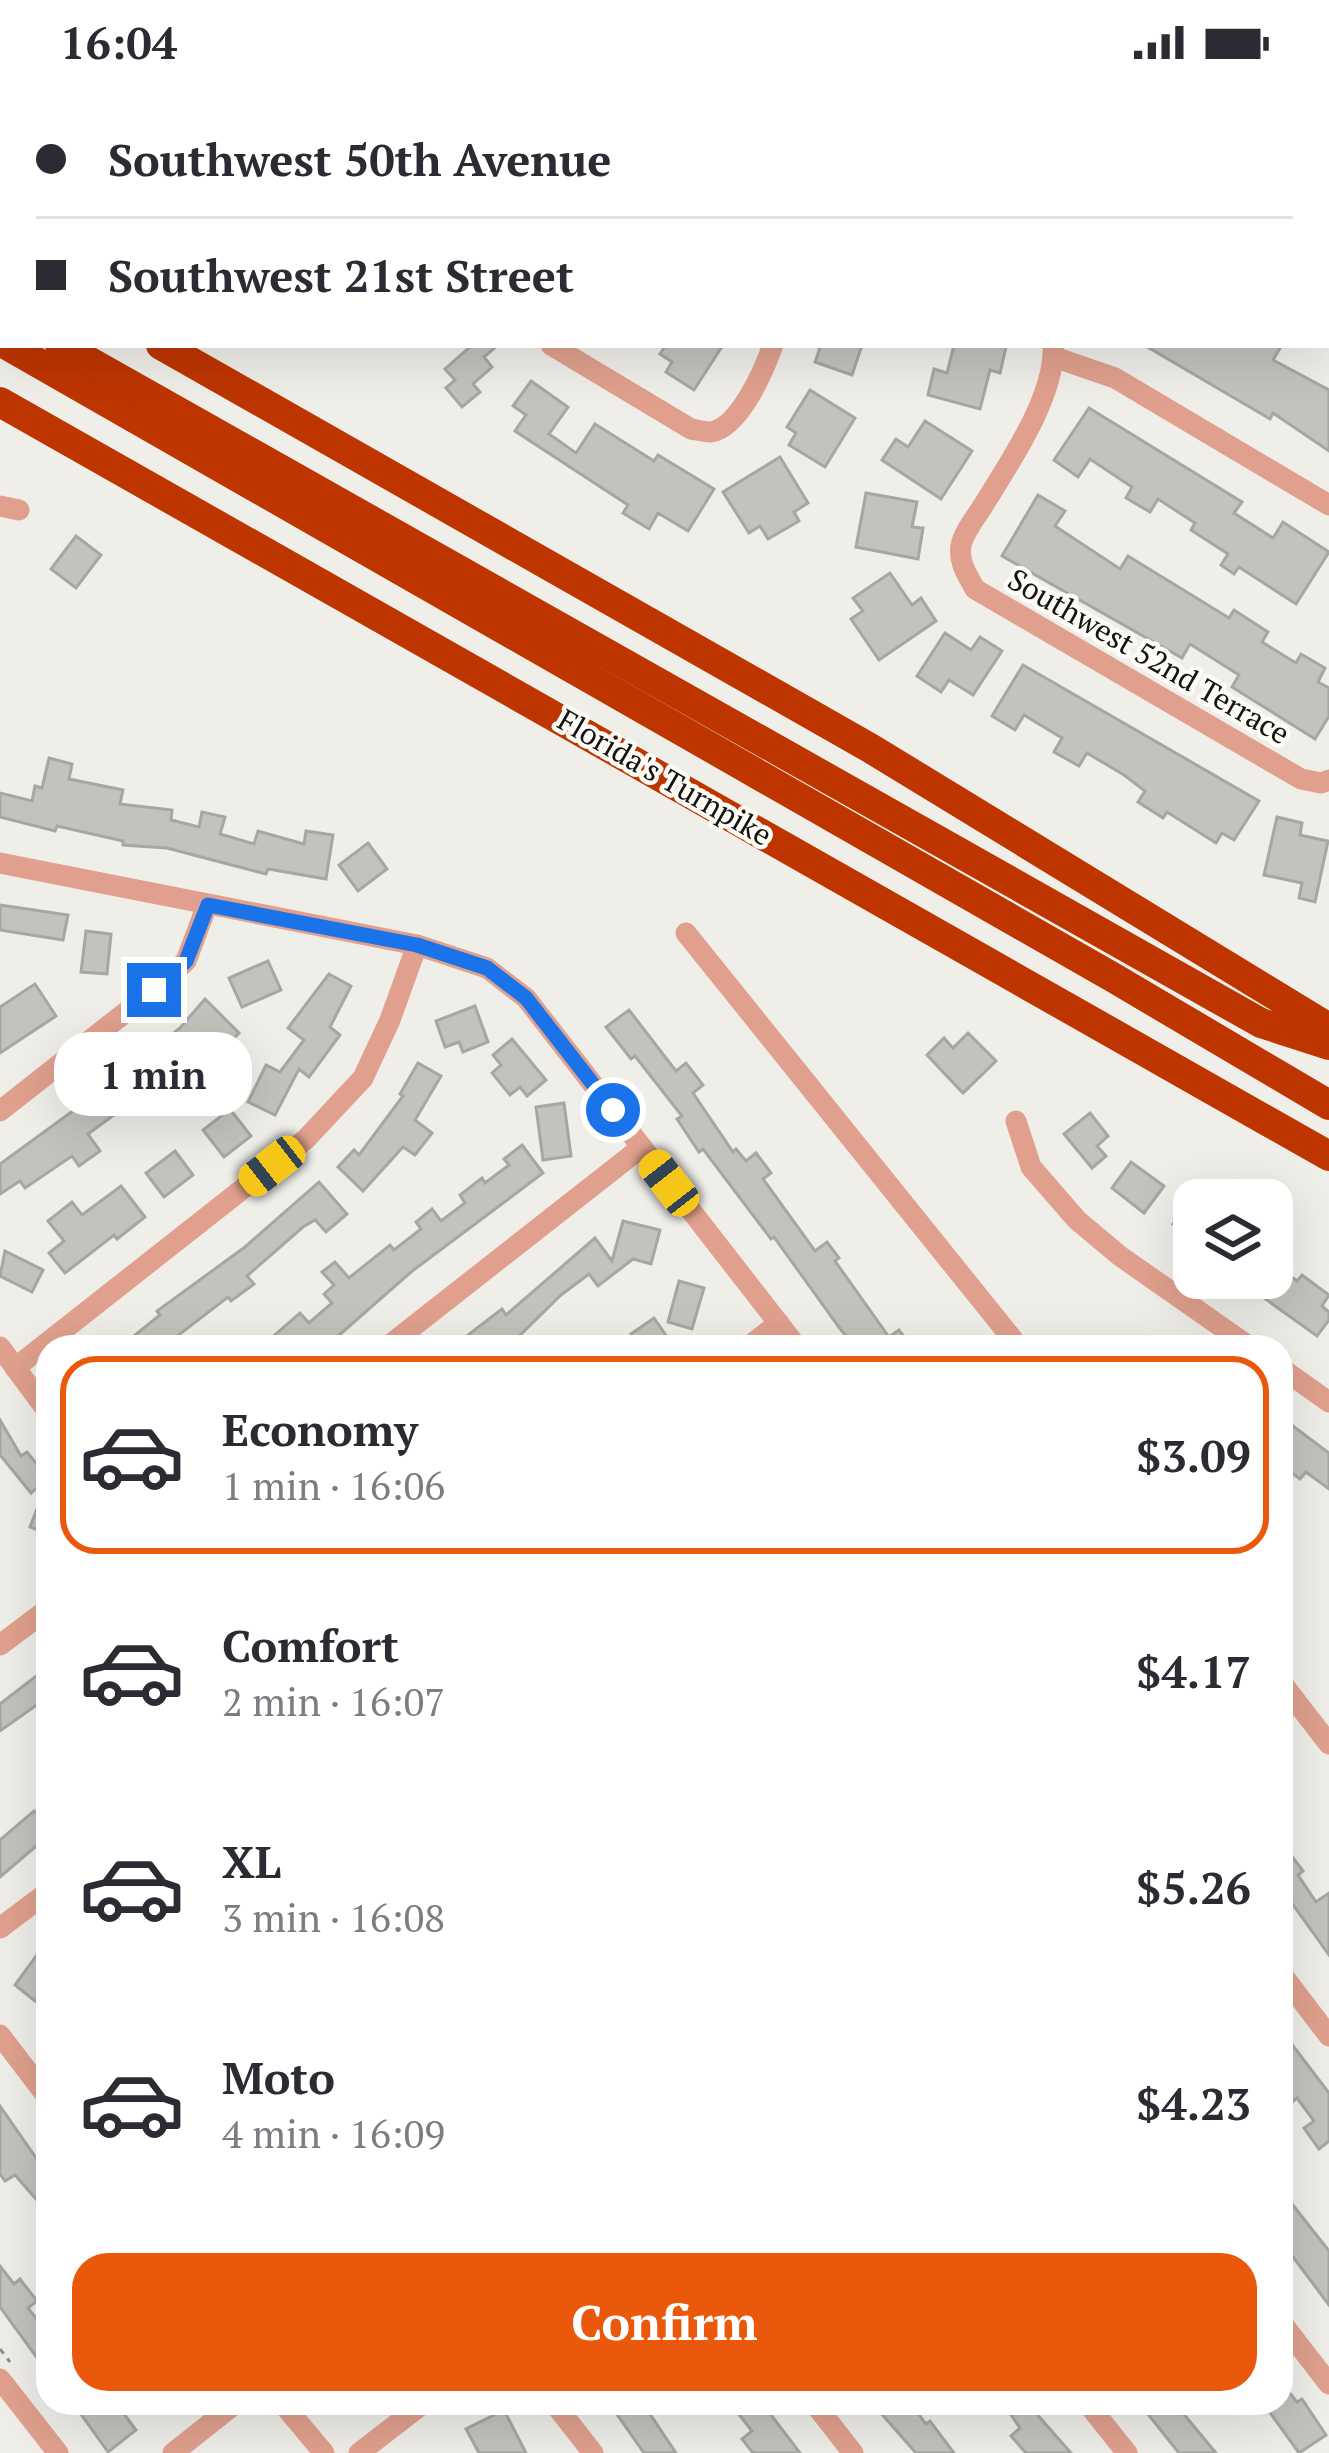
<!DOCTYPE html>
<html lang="en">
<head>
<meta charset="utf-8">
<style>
	body { margin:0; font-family:"PT Serif",serif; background:#f7f7f7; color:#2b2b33; height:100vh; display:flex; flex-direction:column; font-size:45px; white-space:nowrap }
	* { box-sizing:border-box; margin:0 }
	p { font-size:39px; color:#7c7c81 }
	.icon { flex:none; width:66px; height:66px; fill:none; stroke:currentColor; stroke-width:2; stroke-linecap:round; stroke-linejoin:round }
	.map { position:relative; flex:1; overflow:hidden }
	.details { position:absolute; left:36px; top:1251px; width:1257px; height:1080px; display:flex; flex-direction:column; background:#fff; border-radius:36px; box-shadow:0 12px 48px #0002 }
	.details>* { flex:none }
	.banner { position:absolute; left:0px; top:0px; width:1329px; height:264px; box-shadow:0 12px 48px #0002; display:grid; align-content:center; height:264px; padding:0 36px; background:#fff }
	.controls { position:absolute; left:1173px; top:1095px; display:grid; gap:24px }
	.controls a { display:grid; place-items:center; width:120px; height:120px; border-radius:24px; background:#fff; box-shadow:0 12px 48px #0002; font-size:60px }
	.end { position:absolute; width:54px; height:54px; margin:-27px; border:15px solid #1a73e8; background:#fff; box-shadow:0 0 0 6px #fff }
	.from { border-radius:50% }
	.bubble { position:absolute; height:84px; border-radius:36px; background:#fff; box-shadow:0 12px 48px #0002; font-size:39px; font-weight:700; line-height:84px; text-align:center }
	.car { position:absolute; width:36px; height:72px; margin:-36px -18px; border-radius:15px; box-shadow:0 0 9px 3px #0007; background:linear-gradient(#f5c518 24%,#345 0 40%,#f5c518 0 76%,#345 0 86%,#f5c518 0) }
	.banner b { display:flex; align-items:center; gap:42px; height:114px; font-size:45px }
	.banner b+b { border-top:3px solid #e1e1e2 }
	.banner i { width:30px; height:30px; background:#2b2b33 }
	ul { padding:21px 0 0; list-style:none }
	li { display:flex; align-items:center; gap:36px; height:198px; margin:0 24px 18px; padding:0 12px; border:6px solid transparent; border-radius:36px }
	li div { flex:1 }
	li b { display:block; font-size:45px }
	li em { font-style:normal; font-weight:700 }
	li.on { border-color:#ea580c }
	li>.icon { width:108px; height:108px; stroke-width:1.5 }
	.primary-button { display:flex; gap:24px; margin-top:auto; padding:24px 36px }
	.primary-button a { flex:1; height:138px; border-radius:36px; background:#ea580c; color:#fff; font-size:48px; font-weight:700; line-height:138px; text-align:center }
	.status { display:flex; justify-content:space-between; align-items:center; height:84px; padding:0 60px; background:#fff; direction:ltr }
	.status svg { height:33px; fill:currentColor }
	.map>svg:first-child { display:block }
	.building { fill:#c3c2bd; stroke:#a8a6a2; stroke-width:3 }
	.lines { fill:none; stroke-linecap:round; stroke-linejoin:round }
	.path { stroke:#93918e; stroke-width:3; stroke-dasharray:6 6; stroke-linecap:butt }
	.minor { stroke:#e0a08d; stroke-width:21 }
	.highway { stroke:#be3500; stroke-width:30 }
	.route { stroke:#1a73e8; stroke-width:15 }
	.labels { text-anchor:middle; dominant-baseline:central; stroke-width:9; stroke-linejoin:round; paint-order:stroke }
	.street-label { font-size:30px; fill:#151412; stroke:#fdfbf6 }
</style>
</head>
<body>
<div class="status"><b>16:04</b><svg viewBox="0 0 49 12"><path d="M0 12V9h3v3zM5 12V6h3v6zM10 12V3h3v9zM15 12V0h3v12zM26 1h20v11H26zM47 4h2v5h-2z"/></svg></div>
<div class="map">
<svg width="1329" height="2369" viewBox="0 0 1329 2369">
	<rect width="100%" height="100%" fill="#f0eee9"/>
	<g class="building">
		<path d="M472,261H498L484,273L492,283L473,300L480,308L462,323L446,304L455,296L445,285Z"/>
		<path d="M666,261H723L694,306L666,288L672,278L660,270Z"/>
		<path d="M821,261H862L852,291L815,278Z"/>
		<path d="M954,261L1006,263L1000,289L990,286L980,325L928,311L934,285L947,289Z"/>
		<path d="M1144,261H1282L1273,276L1329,306V367L1273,329L1270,335Z"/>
		<path d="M531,297L568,323L549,350L576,369L595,340L654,377L658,371L714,405L688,447L658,429L649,445L623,429L628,421L515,347L526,331L513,322Z"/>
		<path d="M810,306L855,334L825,383L789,361L796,349L787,343Z"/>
		<path d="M1089,324L1242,418L1234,429L1273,454L1283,438L1329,468L1296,520L1239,483L1234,490L1221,481L1228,470L1191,446L1195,439L1158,415L1150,428L1126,414L1132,403L1090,375L1078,393L1054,376Z"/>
		<path d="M925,337L972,367L941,415L882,376L896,355L908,363Z"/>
		<path d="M780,373L808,419L794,428L799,437L768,455L760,442L749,449L723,408Z"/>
		<path d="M866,409L917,418L912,443L923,444L918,475L856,463Z"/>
		<path d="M1038,411L1065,427L1055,442L1120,485L1128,472L1229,534L1234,526L1268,548L1262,558L1296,579L1301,570L1325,584L1318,598L1329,604V632L1315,655L1232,603L1239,591L1190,560L1182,574L1002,472Z"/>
		<path d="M76,452L101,471L76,504L51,485Z"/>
		<path d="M890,489L912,521L921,514L936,537L879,576L851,535L863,527L853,514Z"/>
		<path d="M945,549L971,566L980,553L1002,567L973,611L949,596L941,608L917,592Z"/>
		<path d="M1023,581L1259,717L1234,756L1222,749L1216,759L1167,728L1163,734L1138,718L1145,707L1124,691L1087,669L1079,682L1054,668L1062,654L1024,631L1015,646L992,632Z"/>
		<path d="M49,674L72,680L69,695L123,706L120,720L172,726L171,736L199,743L202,728L225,733L220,750L254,760L258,747L304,760L306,747L333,751L326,795L268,785L266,790L167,764L123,761V757L57,742L55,747L0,733V709L32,717L35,702L42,704Z"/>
		<path d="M1277,733L1302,739L1300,751L1328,757L1315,818L1299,814L1302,799L1264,791Z"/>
		<path d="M368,759L387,785L358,807L339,781Z"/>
		<path d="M0,821L68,831L63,856L0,846Z"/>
		<path d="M86,847L111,850L107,890L81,888Z"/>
		<path d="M268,877L281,906L242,923L229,894Z"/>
		<path d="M329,890L351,902L330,943L340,951L309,993L299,985L275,1031L248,1018L266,981L280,988L304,956L288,944Z"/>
		<path d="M35,900L56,932L0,969V923Z"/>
		<path d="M205,915L239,949L212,977L208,972L163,1009L156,1000L88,1050L100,1067L79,1082L72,1072L25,1104L20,1097L0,1110V1080L118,994L180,944Z"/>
		<path d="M475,922L488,958L463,968L459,958L445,963L436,937Z"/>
		<path d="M629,926L676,987L686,979L703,1001L693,1009L733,1068L736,1065L746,1077L756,1069L771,1089L763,1095L815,1167L827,1158L839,1174L835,1177L889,1253L899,1246L912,1263H856L841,1246L774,1153L771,1155L703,1065L699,1068L677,1035L682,1032L635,972L631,975L606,943Z"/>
		<path d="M968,949L996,977L963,1009L927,971L944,954L953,964Z"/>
		<path d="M512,955L546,996L527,1012L520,1003L510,1011L492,989L501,981L493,971Z"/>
		<path d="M418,979L441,992L415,1036L432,1049L415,1071L403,1063L363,1107L338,1083L354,1066L359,1071L403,1012L400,1010Z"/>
		<path d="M564,1019L571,1072L543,1076L536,1023Z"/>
		<path d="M230,1025L251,1052L224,1073L203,1046Z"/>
		<path d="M1090,1029L1108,1052L1097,1062L1106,1072L1092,1084L1064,1050Z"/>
		<path d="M522,1061L543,1089L411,1188L337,1253L324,1263H261L300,1229L309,1239L332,1219L324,1210L334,1201L322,1188L335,1178L349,1194L390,1161L394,1166L421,1145L416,1138L432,1125L441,1137L465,1119L460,1111L482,1094L485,1099L509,1081L504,1075Z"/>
		<path d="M175,1067L193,1091L164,1113L146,1089Z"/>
		<path d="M1131,1078L1164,1102L1144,1129L1112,1104Z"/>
		<path d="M319,1098L347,1130L326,1148L315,1136L303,1143L247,1192L254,1200L231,1217L228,1213L163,1263H120L160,1231L157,1227L245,1163Z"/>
		<path d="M121,1102L145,1133L117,1155L114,1151L65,1189L49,1169L64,1157L48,1137L72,1118L82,1131Z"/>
		<path d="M1185,1124L1194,1131V1156L1173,1140Z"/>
		<path d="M623,1137L660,1146L651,1180L633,1175L598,1202L589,1190L561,1211L508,1263H477L468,1251L502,1225L506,1231L595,1154L612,1177Z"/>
		<path d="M5,1167L43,1186L32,1208L0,1192Z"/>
		<path d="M1272,1178L1297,1197L1302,1191L1329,1211L1322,1222L1329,1228V1236L1317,1252L1236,1194H1272Z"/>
		<path d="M679,1197L704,1204L692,1245L668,1238Z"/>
		<path d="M654,1234L674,1263H640L631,1250Z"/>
		<path d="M1281,1333L1329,1369V1405L1306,1388L1300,1395L1281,1381Z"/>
		<path d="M0,1336L21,1372L27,1368L48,1394L31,1409L0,1371Z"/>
		<path d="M47,1399H48V1450L30,1443Z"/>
		<path d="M48,1583V1613L0,1647V1620Z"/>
		<path d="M34,1727L48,1742V1752L0,1793V1756Z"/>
		<path d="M1281,1758L1303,1787L1298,1791L1316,1818L1329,1809V1871L1281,1804Z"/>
		<path d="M36,1872L48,1881V1899L35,1917L15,1901Z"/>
		<path d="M1281,1946L1329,2009V2057L1319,2065L1304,2044L1314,2037L1297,2014L1291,2019L1281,2006Z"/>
		<path d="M0,2022L48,2091V2129L15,2091L5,2097L0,2090Z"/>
		<path d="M1281,2106L1329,2167V2221L1281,2157Z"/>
		<path d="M0,2182L14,2200L20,2195L37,2217L28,2224L48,2249V2289L0,2223Z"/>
		<path d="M1281,2298L1297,2318L1302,2315L1326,2351L1299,2369L1263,2319H1281Z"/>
		<path d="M73,2319H116L136,2346L108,2368Z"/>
		<path d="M609,2319H664L650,2330L676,2369H644Z"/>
		<path d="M730,2319H762L800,2369H753L742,2355L752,2347Z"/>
		<path d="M872,2319H910L926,2340L930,2337L954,2369H916Z"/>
		<path d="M1003,2319H1027L1071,2369H1026L1011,2352L1020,2344Z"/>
		<path d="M1139,2319H1192L1182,2328L1216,2369H1179Z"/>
		<path d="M504,2326L526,2369H479L466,2345Z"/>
	</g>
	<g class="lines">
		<path class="path" d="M0,2265L10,2278"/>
		<g class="minor">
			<path d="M343,0L345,3"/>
			<path d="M674,0L678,3"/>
			<path d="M721,0L725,3"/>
			<path d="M1077,3L1080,0"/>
			<path d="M1294,3L1298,0"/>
			<path d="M1326,17L1329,15"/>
			<path d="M551,261L691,345C698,346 704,348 711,348C740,343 764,286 773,261"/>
			<path d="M1053,261C1056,312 1009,379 983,422C976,433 963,449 961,462C958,478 968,492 975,505L1301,695L1321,699L1329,696"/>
			<path d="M1054,273L1115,294L1329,421"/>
			<path d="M0,422L19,426"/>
			<path d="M0,779L417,861L487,884L526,914L797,1263"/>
			<path d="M686,849L1019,1263"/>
			<path d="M0,1027L154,906L186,877L207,821"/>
			<path d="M1016,1037L1031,1083L1077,1136L1120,1172L1250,1263"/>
			<path d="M0,1263L48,1328"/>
			<path d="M387,1263L642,1063"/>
			<path d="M748,1263L779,1239"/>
			<path d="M15,1284L306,1055L363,994L390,936L417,861"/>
			<path d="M1281,1284L1329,1318"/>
			<path d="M0,1561L48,1525"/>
			<path d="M1281,1598L1329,1660"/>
			<path d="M0,1844L48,1808"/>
			<path d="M1281,1889L1329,1952"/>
			<path d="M0,1951L48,2014"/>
			<path d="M1281,2238L1329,2300"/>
			<path d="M0,2295L58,2369"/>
			<path d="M282,2319L324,2369"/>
			<path d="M554,2319L593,2369"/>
			<path d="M814,2319L853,2369"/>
			<path d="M1087,2319L1127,2369"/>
			<path d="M173,2369L236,2319"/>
			<path d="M359,2369L424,2319"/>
		</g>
		<g class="highway">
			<path d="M0,170L3,171"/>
			<path d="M0,228L3,230"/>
			<path d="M7,261L1114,894L1329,1021"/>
			<path d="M60,261L1261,939L1329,961"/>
			<path d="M161,261L870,664L1329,944"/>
			<path d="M0,318L1329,1072"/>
		</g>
	</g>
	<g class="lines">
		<path class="route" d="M154,906L186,877L208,821L417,861L487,884L526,914L613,1026"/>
	</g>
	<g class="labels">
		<g class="street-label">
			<text transform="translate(1149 572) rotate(30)">Southwest 52nd Terrace</text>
			<text transform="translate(665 693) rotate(30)">Florida's Turnpike</text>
		</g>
	</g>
</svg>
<div class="controls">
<a><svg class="icon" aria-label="layers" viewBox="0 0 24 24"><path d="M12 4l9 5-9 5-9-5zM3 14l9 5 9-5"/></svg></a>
</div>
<i class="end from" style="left:613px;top:1026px"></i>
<i class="end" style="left:154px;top:906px"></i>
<div class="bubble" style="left:54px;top:948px;width:198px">1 min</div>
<i class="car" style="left:272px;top:1082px;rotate:232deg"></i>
<i class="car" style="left:669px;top:1099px;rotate:322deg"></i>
<div class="banner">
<b><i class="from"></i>Southwest 50th Avenue</b>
<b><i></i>Southwest 21st Street</b>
</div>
<section class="details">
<ul>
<li class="on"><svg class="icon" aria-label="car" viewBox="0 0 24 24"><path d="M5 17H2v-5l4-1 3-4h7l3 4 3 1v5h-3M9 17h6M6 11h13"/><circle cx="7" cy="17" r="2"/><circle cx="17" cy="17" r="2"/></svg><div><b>Economy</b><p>1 min · 16:06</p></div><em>$3.09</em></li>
<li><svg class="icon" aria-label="car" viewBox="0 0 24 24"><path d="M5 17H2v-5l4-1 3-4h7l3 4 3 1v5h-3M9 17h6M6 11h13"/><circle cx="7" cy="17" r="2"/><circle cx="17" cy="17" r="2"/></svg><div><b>Comfort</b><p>2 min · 16:07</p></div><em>$4.17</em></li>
<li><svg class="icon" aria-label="car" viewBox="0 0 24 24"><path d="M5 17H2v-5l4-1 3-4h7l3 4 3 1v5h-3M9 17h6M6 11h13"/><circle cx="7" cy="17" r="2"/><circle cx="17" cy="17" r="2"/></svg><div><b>XL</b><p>3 min · 16:08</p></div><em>$5.26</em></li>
<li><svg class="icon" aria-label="car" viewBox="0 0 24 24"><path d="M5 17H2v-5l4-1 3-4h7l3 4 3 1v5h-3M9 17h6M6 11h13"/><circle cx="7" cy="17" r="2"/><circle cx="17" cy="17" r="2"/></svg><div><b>Moto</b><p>4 min · 16:09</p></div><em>$4.23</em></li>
</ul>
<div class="primary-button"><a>Confirm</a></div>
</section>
</div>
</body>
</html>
